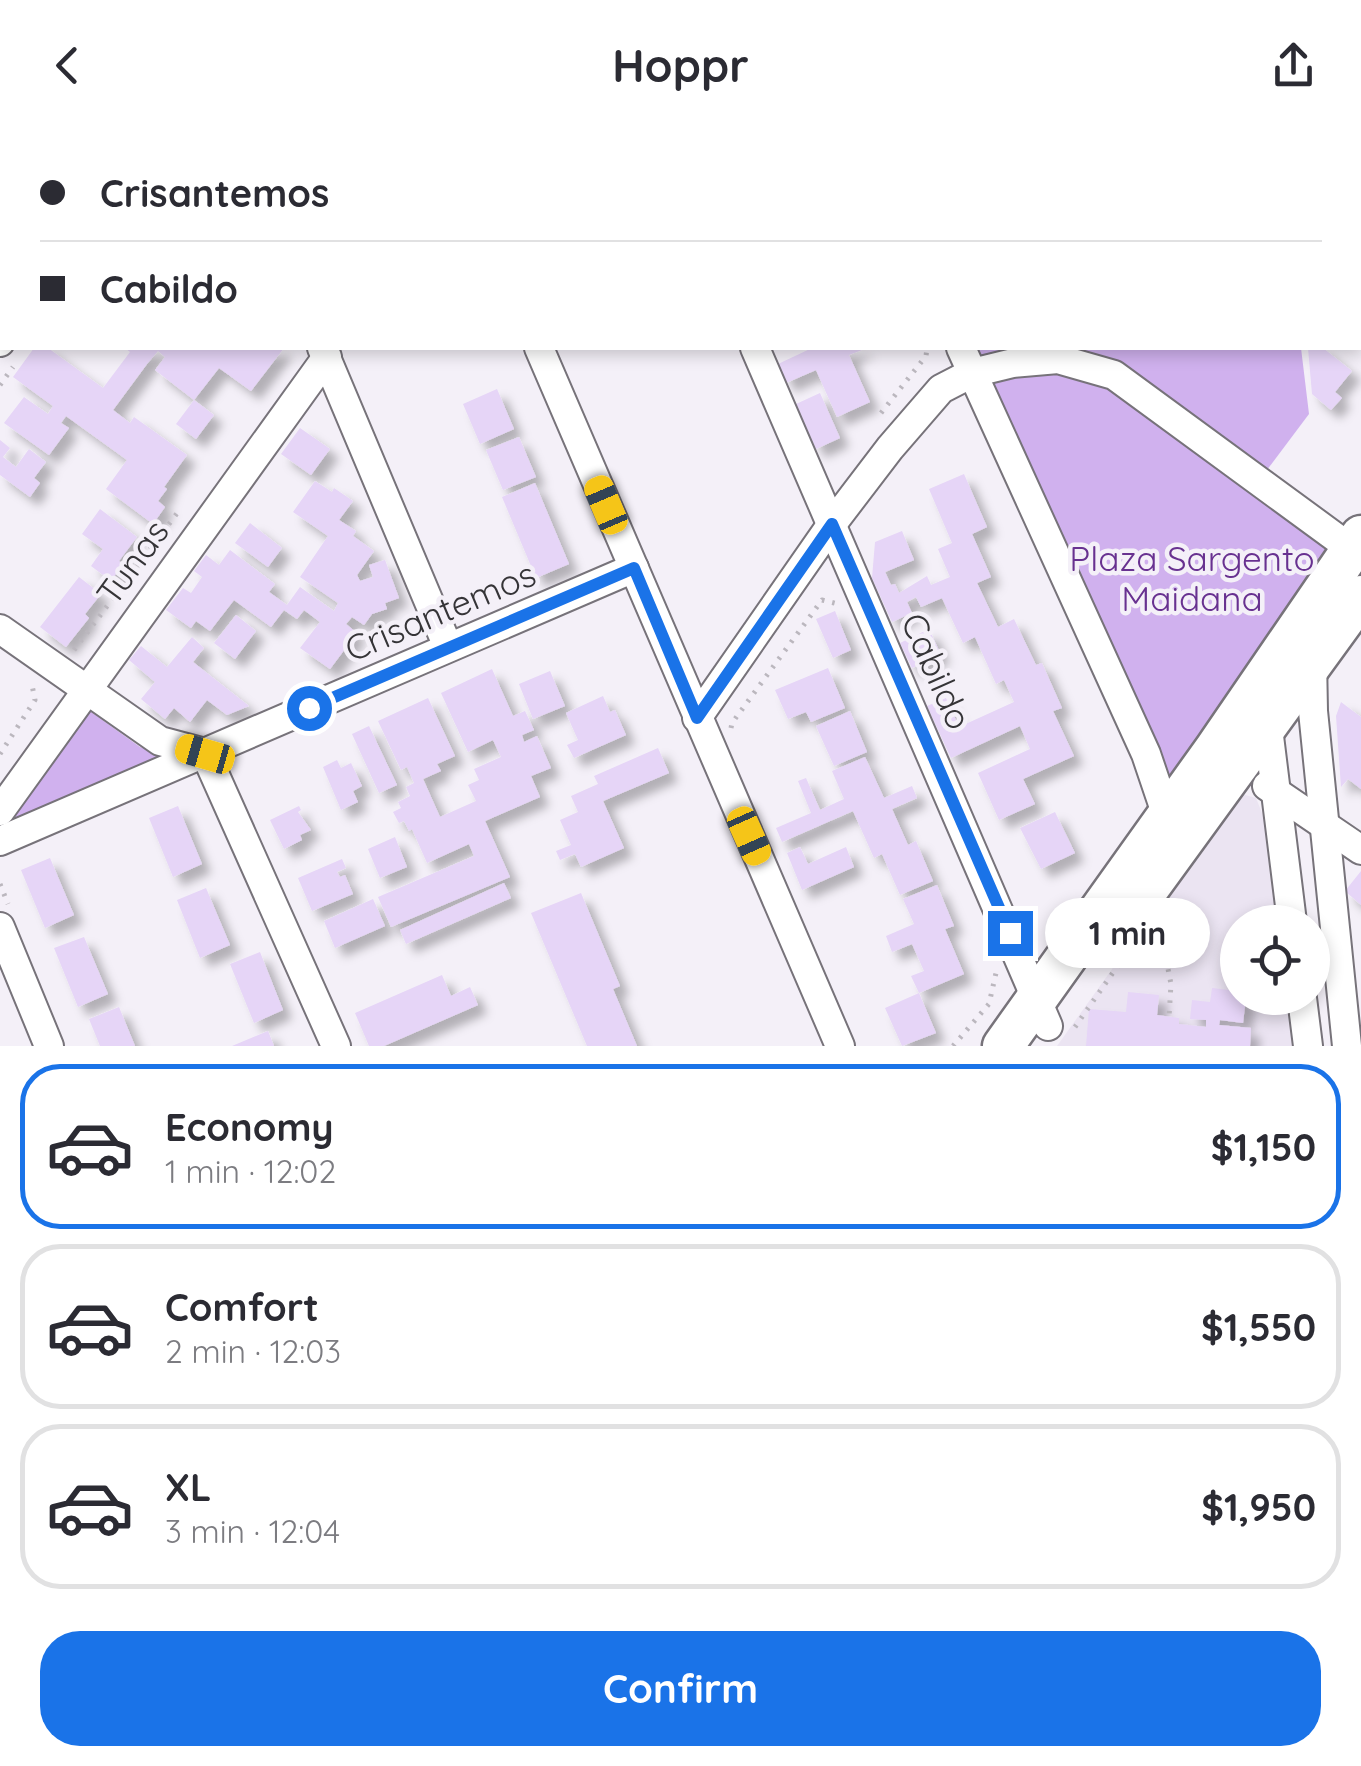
<!DOCTYPE html>
<html lang="en">
<head>
<meta charset="utf-8">
<style>
	body { margin:0; font-family:Quicksand,sans-serif; background:#f2f2f3; color:#2b2b33; height:100vh; display:flex; flex-direction:column; font-size:38px; white-space:nowrap }
	* { box-sizing:border-box; margin:0 }
	p { font-size:32px; color:#7c7c81 }
	.icon { flex:none; width:55px; height:55px; fill:none; stroke:currentColor; stroke-width:2; stroke-linecap:round; stroke-linejoin:round }
	.map { position:relative; height:916px; overflow:hidden }
	.sheet { display:flex; flex-direction:column; background:#fff; flex:1 }
	.sheet>* { flex:none }
	.guide { position:absolute; left:0px; top:0px; width:1362px; height:220px; box-shadow:0 5px 15px #0003; display:grid; align-content:center; height:220px; padding:0 40px; background:#fff }
	.fabs { position:absolute; left:1220px; top:775px; display:grid; gap:20px }
	.fabs a { display:grid; place-items:center; width:110px; height:110px; border-radius:50%; background:#fff; box-shadow:0 5px 15px #0003; font-size:50px }
	.end { position:absolute; width:45px; height:45px; margin:-22px; border:12px solid #1a73e8; background:#fff; box-shadow:0 0 0 5px #fff }
	.from { border-radius:50% }
	.bubble { position:absolute; height:70px; border-radius:35px; background:#fff; box-shadow:0 5px 15px #0003; font-size:32px; font-weight:800; line-height:70px; text-align:center }
	.car { position:absolute; width:30px; height:60px; margin:-30px -15px; border-radius:12px; box-shadow:0 0 8px 2px #0007; background:linear-gradient(#f5c518 24%,#345 0 40%,#f5c518 0 76%,#345 0 86%,#f5c518 0) }
	.guide b { display:flex; align-items:center; gap:35px; height:95px; font-size:38px }
	.guide b+b { border-top:2px solid #e1e1e2 }
	.guide i { width:25px; height:25px; background:#2b2b33 }
	ul { padding:18px 0 0; list-style:none }
	li { display:flex; align-items:center; gap:30px; height:165px; margin:0 20px 15px; padding:0 20px; border:5px solid #e1e1e2; border-radius:40px }
	li div { flex:1 }
	li b { display:block; font-size:38px }
	li em { font-style:normal; font-weight:800 }
	li.selected { border-color:#1a73e8 }
	li>.icon { width:90px; height:90px; stroke-width:1.5 }
	.primary-button { display:flex; gap:20px; margin-top:auto; padding:20px 40px }
	.primary-button a { flex:1; height:115px; border-radius:40px; background:#1a73e8; color:#fff; font-size:40px; font-weight:800; line-height:115px; text-align:center }
	header { display:flex; justify-content:space-between; align-items:center; height:130px; padding:0 40px; background:#fff; font-size:45px; font-weight:800 }
	.map>svg:first-child { display:block }
	.built { fill:#ebe4f2 }
	.green { fill:#d0b1ee }
	.building { fill:#e6d5f7; filter:url(#shadow) }
	.lines { fill:none; stroke-linecap:round; stroke-linejoin:round }
	.street-casing { stroke:#77737a; stroke-width:32 }
	.secondary-casing { stroke:#77737a; stroke-width:45 }
	.path { stroke:#bbb7be; stroke-width:5; stroke-dasharray:2.5 8; stroke-linecap:butt }
	.street { stroke:#fff; stroke-width:28 }
	.secondary { stroke:#fff; stroke-width:40 }
	.route { stroke:#1a73e8; stroke-width:12 }
	.labels { text-anchor:middle; dominant-baseline:central; stroke-width:9; stroke-linejoin:round; paint-order:stroke }
	.park-label { font-size:35px; fill:#683190; stroke:#f4f0f8 }
	.street-label { font-size:35px; fill:#353437; stroke:#f4f0f8 }
</style>
</head>
<body>
<header><svg class="icon" aria-label="back" viewBox="0 0 24 24"><path d="M15 5l-7 7 7 7"/></svg>Hoppr<svg class="icon" aria-label="share" viewBox="0 0 24 24"><path d="M12 15V3M7 8l5-5 5 5M5 13v7h14v-7"/></svg></header>
<div class="map">
<svg width="1361" height="916" viewBox="0 0 1361 916">
	<defs>
		<filter id="shadow"><feDropShadow dx="9" dy="9" stdDeviation="5" flood-color="#0004"/></filter>
	</defs>
	<rect width="100%" height="100%" fill="#f4f0f8"/>
	<path class="built" d="M1238,663L1256,668L1264,688L1279,792H1238V868H1290L1296,916H1057Z"/>
	<g class="green">
		<path d="M962,218H1301L1309,284L1258,352L1351,419L1166,685Z"/>
		<path d="M83,576L140,617L171,625L5,694Z"/>
	</g>
	<g class="building">
		<path d="M34,218H48L103,258L130,222L125,218H284L251,261L219,238L194,270L155,240L165,227L158,221L147,234L113,280L130,293L134,287L187,325L164,357L167,359L158,371L165,377L153,394L106,359L127,330L66,286L61,293L69,298L49,325L4,293L24,267L48,284L53,276L13,247Z"/>
		<path d="M812,218H867L849,225L870,272L837,287L816,240L786,253L778,234Z"/>
		<path d="M1308,218H1323L1352,241L1335,262L1342,268L1331,280L1312,264Z"/>
		<path d="M497,259L514,299L480,314L463,274Z"/>
		<path d="M820,263L840,308L816,319L796,274Z"/>
		<path d="M194,270L214,285L196,309L176,294Z"/>
		<path d="M300,298L330,319L311,345L281,324Z"/>
		<path d="M519,307L536,347L503,360L486,320Z"/>
		<path d="M0,310L10,318L3,327L16,337L29,319L46,332L34,348L40,353L30,367L0,345Z"/>
		<path d="M964,344L987,397L972,404L991,447L977,453L998,497L1014,489L1036,535L1042,533L1062,578L1053,581L1074,626L1023,649L1035,674L999,690L978,643L1030,619L1020,596L951,628L927,576L946,568L959,597L1014,572L1004,550L996,554L975,507L963,513L942,468L921,477L916,467L907,472L912,483L892,492L872,448L875,412L902,401L914,430L885,442L891,455L895,454L899,463L927,446L931,455L950,447L938,419L952,413L929,359Z"/>
		<path d="M315,351L332,362L334,358L353,371L339,390L356,401L353,406L374,421L357,445L360,451L373,447L369,435L385,430L399,468L385,473L387,479L372,484L364,495L352,487L346,494L357,503L330,539L300,518L320,492L304,480L297,489L284,480L271,497L234,470L210,501L196,491L191,498L166,480L183,458L191,463L202,447L194,441L206,425L219,435L230,420L275,454L269,462L287,475L300,457L334,481L338,473L300,447L328,406L293,382Z"/>
		<path d="M535,353L569,434L536,448L502,367Z"/>
		<path d="M100,379L137,407L119,431L123,434L111,451L91,436L103,419L82,404Z"/>
		<path d="M250,393L282,418L268,437L235,413Z"/>
		<path d="M79,447L101,464L85,484L89,488L66,517L40,497Z"/>
		<path d="M835,481L851,520L833,528L816,489Z"/>
		<path d="M236,485L256,501L235,529L214,513Z"/>
		<path d="M929,499L941,525L912,538L900,513Z"/>
		<path d="M192,507L204,518L193,532L249,576L227,585L207,570L190,592L174,578L165,589L141,569L155,552L129,530L141,516L167,537Z"/>
		<path d="M828,538L845,578L811,592L806,582L788,589L775,560Z"/>
		<path d="M492,539L513,586L525,581L534,600L522,605L524,612L537,606L551,638L531,646L540,667L485,691L510,747L391,797L378,767L474,726L469,714L427,733L412,699L409,701L404,691L399,693L393,682L401,678L398,672L410,666L406,657L414,653L407,637L401,640L378,591L428,568L455,626L437,634L441,641L423,649L440,687L476,671L468,655L479,650L474,639L501,627L493,610L468,622L441,563Z"/>
		<path d="M550,541L565,576L533,589L519,554Z"/>
		<path d="M603,566L610,582L615,580L626,605L574,628L567,615L578,610L566,583Z"/>
		<path d="M1341,572L1361,587V659L1348,649L1341,657L1336,586Z"/>
		<path d="M850,581L867,622L834,636L816,596Z"/>
		<path d="M369,596L397,655L379,663L352,604Z"/>
		<path d="M658,618L669,643L603,671L624,718L581,737L575,724L560,730L556,721L571,715L560,690L578,682L571,666L598,654L594,646Z"/>
		<path d="M865,627L884,668L912,656L917,668L892,679L908,715L916,711L933,751L900,765L882,724L874,728L853,681L782,712L776,698L811,683L798,651L806,648L820,680L844,669L832,641Z"/>
		<path d="M337,630L341,638L351,633L362,656L353,661L358,672L341,680L323,637Z"/>
		<path d="M178,676L202,734L173,747L149,688Z"/>
		<path d="M299,676L301,680L298,682L311,700L300,705L302,710L284,719L270,690Z"/>
		<path d="M1055,682L1075,723L1041,739L1020,698Z"/>
		<path d="M395,707L407,737L380,748L368,719Z"/>
		<path d="M800,717L808,734L846,717L854,737L802,760L787,723Z"/>
		<path d="M50,728L74,785L45,798L21,740Z"/>
		<path d="M342,729L346,738L337,742L340,747L345,745L353,764L312,781L298,748Z"/>
		<path d="M1361,741V775L1345,761Z"/>
		<path d="M504,753L511,768L406,814L400,800Z"/>
		<path d="M937,755L954,796L945,799L964,844L919,863L936,903L902,916L885,878L919,863L911,846L924,841L912,814L892,822L886,806L914,794L903,769Z"/>
		<path d="M206,758L230,815L200,828L177,770Z"/>
		<path d="M581,763L620,856L613,859L637,916H587L531,783Z"/>
		<path d="M373,769L385,796L335,818L324,791Z"/>
		<path d="M84,807L108,864L78,877L54,818Z"/>
		<path d="M260,822L283,880L254,893L230,834Z"/>
		<path d="M442,845L451,866L470,857L478,875L384,916H369L355,883Z"/>
		<path d="M1212,858L1238,861V868H1246L1243,893L1220,890L1219,895L1251,898L1250,916H1086L1089,879L1126,882L1128,862L1159,865L1157,885L1179,888V894L1206,897V890L1190,889L1192,870L1210,872Z"/>
		<path d="M119,877L135,916H100L89,889Z"/>
		<path d="M268,901L274,916H232Z"/>
	</g>
	<g class="lines">
		<g class="street-casing">
			<g id="street">
				<path d="M118,0L121,2"/>
				<path d="M230,0L231,2"/>
				<path d="M445,0L446,2"/>
				<path d="M664,0L665,2"/>
				<path d="M787,0L790,2"/>
				<path d="M944,0L947,2"/>
				<path d="M1171,0L1174,2"/>
				<path d="M147,2L149,0"/>
				<path d="M1114,2L1116,0"/>
				<path d="M1360,138L1361,139"/>
				<path d="M0,212L2,208"/>
				<path d="M322,218L448,517"/>
				<path d="M539,218L840,916"/>
				<path d="M755,218L1048,896"/>
				<path d="M961,218L1146,624L1170,695"/>
				<path d="M0,499L160,611L205,623"/>
				<path d="M1312,529L1313,581L1347,916"/>
				<path d="M697,588L832,394L890,318L941,259L972,243L1013,233L1058,229L1114,245L1361,426"/>
				<path d="M1267,590L1292,792"/>
				<path d="M205,623L336,916"/>
				<path d="M1267,656L1361,720"/>
				<path d="M0,681L327,227"/>
				<path d="M0,711L634,438"/>
				<path d="M0,797L49,916"/>
				<path d="M1302,868L1308,916"/>
			</g>
		</g>
		<g class="secondary-casing">
			<g id="secondary">
				<path d="M1124,792L1361,466"/>
				<path d="M1003,916L1215,619L1361,406"/>
			</g>
		</g>
		<g class="path">
			<path d="M80,0L83,2"/>
			<path d="M1070,2L1072,0"/>
			<path d="M0,255L13,237"/>
			<path d="M881,283L926,226L927,218"/>
			<path d="M74,520L178,382"/>
			<path d="M731,598L732,593L822,470L838,474"/>
			<path d="M0,624L35,570L32,555"/>
			<path d="M0,754L8,774"/>
			<path d="M1160,798L1171,854L1169,887"/>
			<path d="M1075,897L1126,824"/>
			<path d="M953,916L989,874L996,843"/>
		</g>
		<use href="#street" class="street"/>
		<use href="#secondary" class="secondary"/>
	</g>
	<g class="lines">
		<path class="route" d="M309,578L634,438L697,588L832,394L1010,803"/>
	</g>
	<g class="labels">
		<g class="park-label">
			<text x="1192" y="428">Plaza Sargento<tspan x="1192" dy="40">Maidana</tspan></text>
		</g>
		<g class="street-label">
			<text transform="translate(132 432) rotate(-54)">Tunas</text>
			<text transform="translate(440 481) rotate(-23)">Crisantemos</text>
			<text transform="translate(937 541) rotate(66)">Cabildo</text>
		</g>
	</g>
</svg>
<div class="fabs">
<a><svg class="icon" aria-label="locate" viewBox="0 0 24 24"><circle cx="12" cy="12" r="6"/><path d="M12 2v4M12 18v4M2 12h4M18 12h4"/></svg></a>
</div>
<i class="end from" style="left:309px;top:578px"></i>
<i class="end" style="left:1010px;top:803px"></i>
<div class="bubble" style="left:1045px;top:768px;width:165px">1 min</div>
<i class="car" style="left:606px;top:375px;rotate:337deg"></i>
<i class="car" style="left:205px;top:624px;rotate:286deg"></i>
<i class="car" style="left:749px;top:706px;rotate:156deg"></i>
<div class="guide">
<b><i class="from"></i>Crisantemos</b>
<b><i></i>Cabildo</b>
</div>
</div>
<section class="sheet">
<ul>
<li class="selected"><svg class="icon" aria-label="car" viewBox="0 0 24 24"><path d="M5 17H2v-5l4-1 3-4h7l3 4 3 1v5h-3M9 17h6M6 11h13"/><circle cx="7" cy="17" r="2"/><circle cx="17" cy="17" r="2"/></svg><div><b>Economy</b><p>1 min · 12:02</p></div><em>$1,150</em></li>
<li><svg class="icon" aria-label="car" viewBox="0 0 24 24"><path d="M5 17H2v-5l4-1 3-4h7l3 4 3 1v5h-3M9 17h6M6 11h13"/><circle cx="7" cy="17" r="2"/><circle cx="17" cy="17" r="2"/></svg><div><b>Comfort</b><p>2 min · 12:03</p></div><em>$1,550</em></li>
<li><svg class="icon" aria-label="car" viewBox="0 0 24 24"><path d="M5 17H2v-5l4-1 3-4h7l3 4 3 1v5h-3M9 17h6M6 11h13"/><circle cx="7" cy="17" r="2"/><circle cx="17" cy="17" r="2"/></svg><div><b>XL</b><p>3 min · 12:04</p></div><em>$1,950</em></li>
</ul>
<div class="primary-button"><a>Confirm</a></div>
</section>
</body>
</html>
